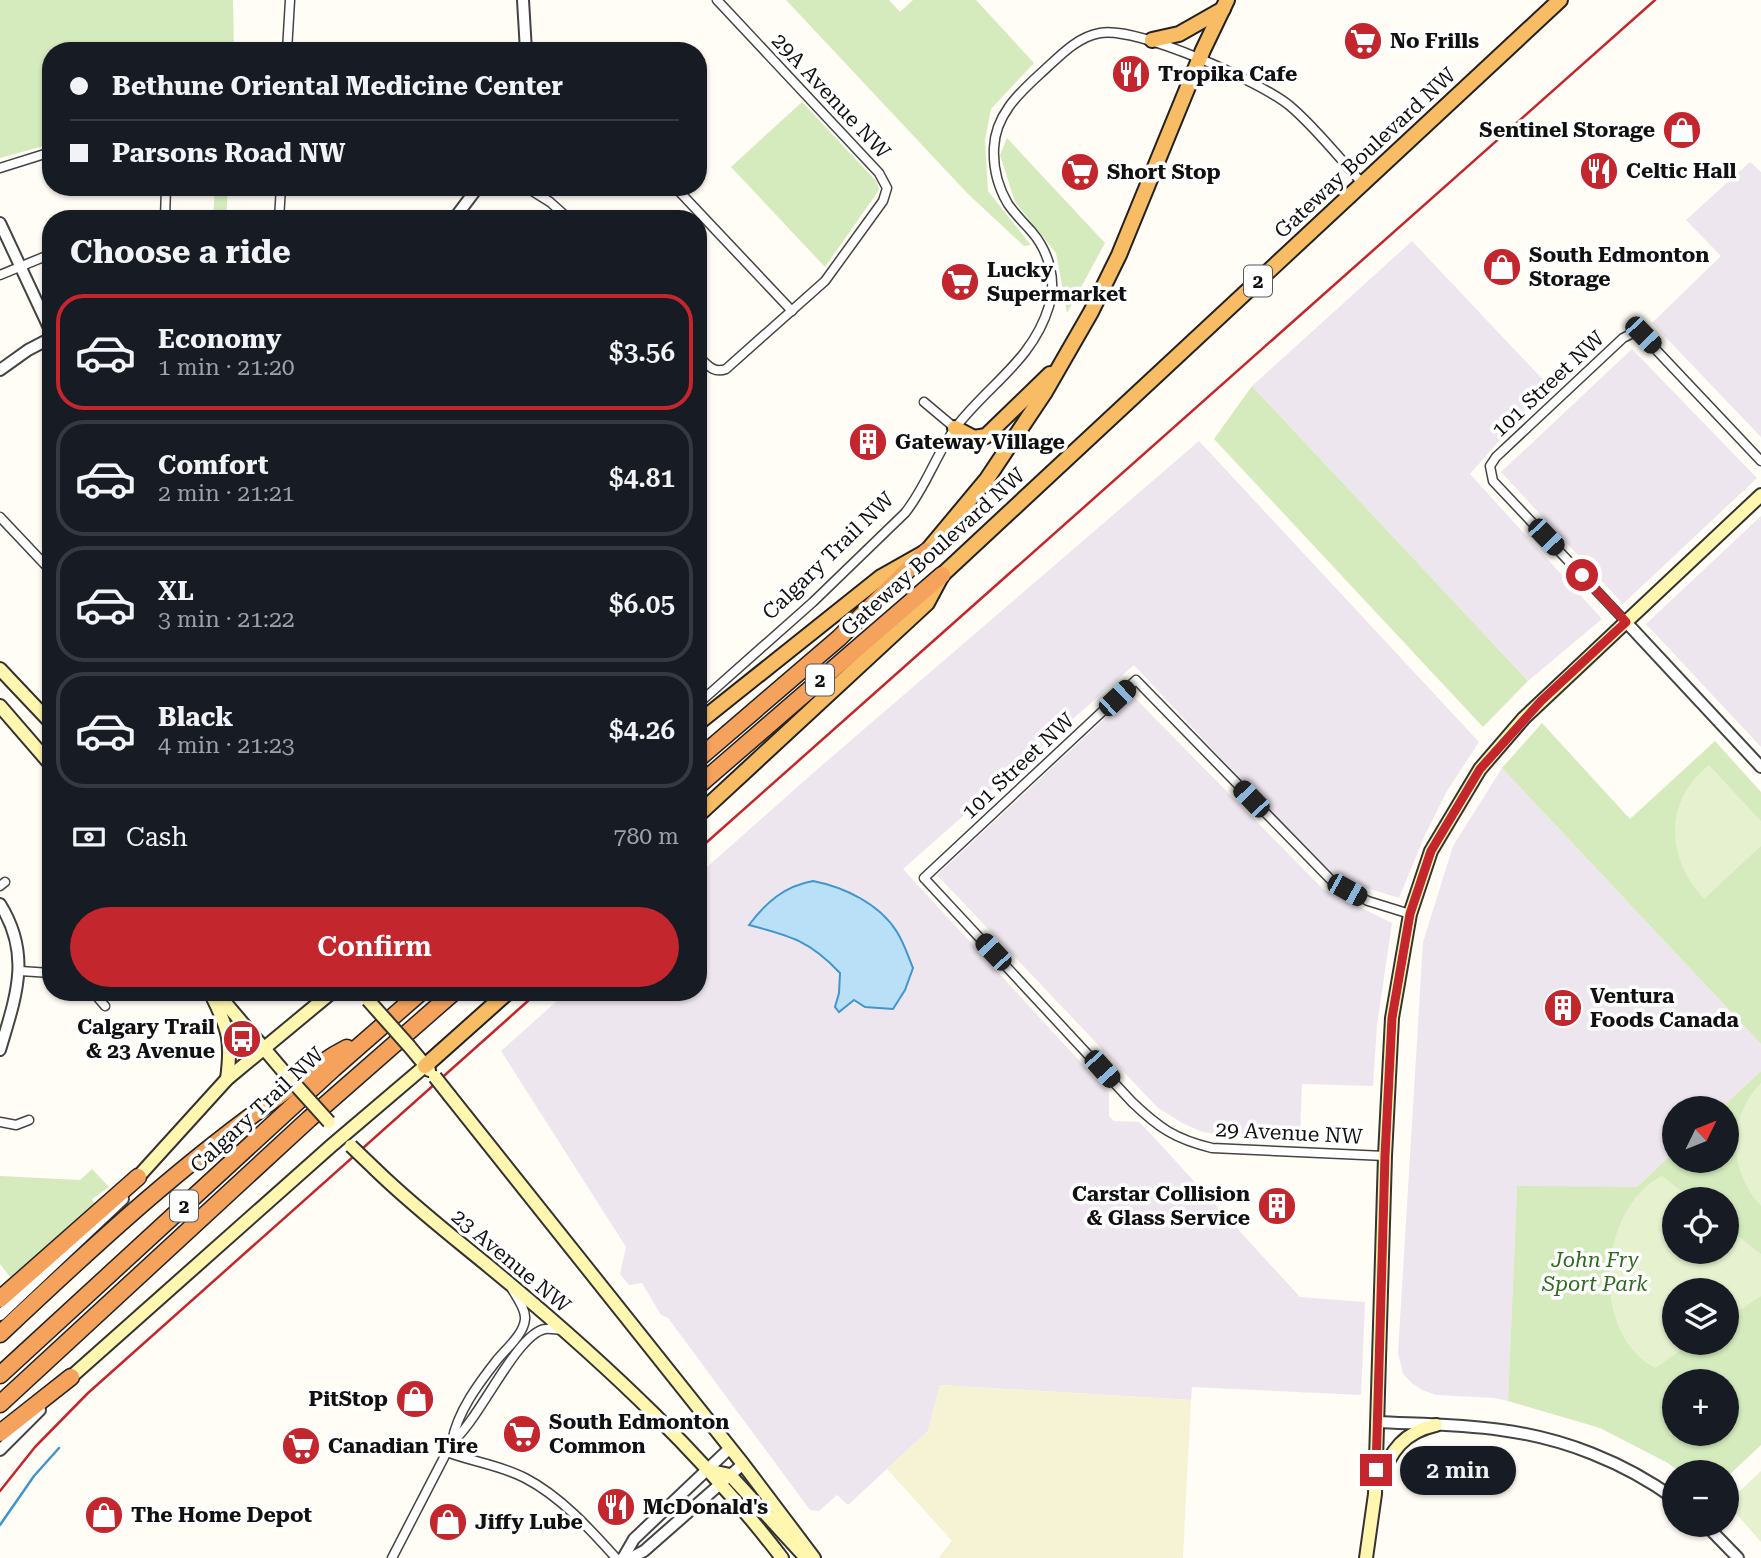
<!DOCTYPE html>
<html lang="en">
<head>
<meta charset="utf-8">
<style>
	body { margin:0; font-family:"Roboto Serif",serif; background:#242831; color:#f1f3f6; height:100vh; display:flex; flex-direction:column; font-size:26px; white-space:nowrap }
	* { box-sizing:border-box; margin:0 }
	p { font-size:23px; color:#9ea1a6 }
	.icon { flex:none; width:38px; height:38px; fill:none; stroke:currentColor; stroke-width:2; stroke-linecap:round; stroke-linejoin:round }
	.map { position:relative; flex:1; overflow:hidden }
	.sheet { position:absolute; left:42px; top:210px; width:665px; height:791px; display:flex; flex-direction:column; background:#171b24; border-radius:28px; box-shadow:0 2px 5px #0004 }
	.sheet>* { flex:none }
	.top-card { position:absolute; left:42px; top:42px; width:665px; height:154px; border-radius:28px; box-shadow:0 2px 5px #0004; display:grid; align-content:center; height:154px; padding:0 28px; background:#171b24 }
	.needle { width:46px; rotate:47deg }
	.buttons { position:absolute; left:1662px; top:1096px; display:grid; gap:14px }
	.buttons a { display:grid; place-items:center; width:77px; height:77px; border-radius:50%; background:#171b24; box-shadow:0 2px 5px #0004; font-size:35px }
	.end { position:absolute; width:32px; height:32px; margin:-16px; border:9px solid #c4262e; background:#fff; box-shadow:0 0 0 4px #fff }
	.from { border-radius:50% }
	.bubble { position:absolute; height:49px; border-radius:24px; background:#171b24; box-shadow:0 2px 5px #0004; font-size:23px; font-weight:600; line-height:49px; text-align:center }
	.car { position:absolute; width:21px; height:42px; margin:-21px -10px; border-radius:9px; box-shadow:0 0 5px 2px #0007; background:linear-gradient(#222 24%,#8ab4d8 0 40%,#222 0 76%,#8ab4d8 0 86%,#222 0) }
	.top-card b { display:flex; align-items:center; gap:24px; height:66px; font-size:26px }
	.top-card b+b { border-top:2px solid #363941 }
	.top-card i { width:18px; height:18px; background:#f1f3f6 }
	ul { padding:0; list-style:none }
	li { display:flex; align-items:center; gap:21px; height:116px; margin:0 14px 10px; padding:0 14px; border:4px solid #363941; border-radius:28px }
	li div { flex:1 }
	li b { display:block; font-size:26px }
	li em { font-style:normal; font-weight:600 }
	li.on { border-color:#c4262e }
	li>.icon { width:63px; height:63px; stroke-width:1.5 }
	h2 { padding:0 28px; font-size:32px; line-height:84px }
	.pay { display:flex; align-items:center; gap:18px; height:77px; padding:0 28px; font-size:26px }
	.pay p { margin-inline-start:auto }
	.primary-button { display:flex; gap:14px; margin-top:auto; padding:14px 28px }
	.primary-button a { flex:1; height:80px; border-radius:42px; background:#c4262e; color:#fff; font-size:28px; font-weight:600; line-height:80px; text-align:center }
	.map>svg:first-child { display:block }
	.industrial { fill:#eee6ef }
	.farmland { fill:#f6f3d4 }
	.green { fill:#d5ebbd; fill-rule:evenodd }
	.pitch { fill:#e6f2cf }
	.water { fill:#b9e0f7; stroke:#3f96cf; stroke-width:2 }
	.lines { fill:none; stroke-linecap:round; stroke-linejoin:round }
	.stream { stroke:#3f96cf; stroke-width:2.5 }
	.minor-casing { stroke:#444; stroke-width:11 }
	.tertiary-casing { stroke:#444; stroke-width:14 }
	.secondary-casing { stroke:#333; stroke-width:16 }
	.trunk-casing { stroke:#222; stroke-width:18 }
	.motorway-casing { stroke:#222; stroke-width:19 }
	.minor { stroke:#fff; stroke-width:8 }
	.tertiary { stroke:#fff; stroke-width:10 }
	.secondary { stroke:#fff6b0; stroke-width:12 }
	.trunk { stroke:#f7bc64; stroke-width:14 }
	.motorway { stroke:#f5a25d; stroke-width:16 }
	.rail { stroke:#c4262e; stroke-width:2.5 }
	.secondary-bridge-casing { stroke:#333; stroke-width:16; stroke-linecap:butt }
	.secondary-bridge { stroke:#fff6b0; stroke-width:12 }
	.route { stroke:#c4262e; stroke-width:9 }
	.labels { text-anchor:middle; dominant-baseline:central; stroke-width:7; stroke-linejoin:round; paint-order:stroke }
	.shield { fill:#fff; stroke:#585858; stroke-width:2 }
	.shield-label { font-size:19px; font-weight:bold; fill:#111 }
	.poi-label { font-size:21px; font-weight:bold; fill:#111; stroke:#fff; text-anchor:start }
	.street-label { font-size:21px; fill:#111; stroke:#fff }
	.park-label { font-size:21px; font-style:italic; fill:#2f6b1f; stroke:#fff }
</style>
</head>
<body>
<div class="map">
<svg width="1761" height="1558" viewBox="0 0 1761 1558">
	<rect width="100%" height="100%" fill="#fffdf5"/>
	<g class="industrial">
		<path d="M1750,162L1761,172V437L1652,323L1721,256L1686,220Z"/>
		<path d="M1412,241L1548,385L1470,474L1602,619L1528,681L1252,386Z"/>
		<path d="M1632,349L1757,478L1623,604L1501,472Z"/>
		<path d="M1199,441L1479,742L1447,791L1425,835L1399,898L1331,877L1134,665L903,869L1109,1093V1116L1114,1121L1139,1122L1149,1132L1300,1297L1365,1302L1361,1395L1192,1387L1191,1400L940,1385L928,1431L848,1505L837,1495L819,1511L810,1510L668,1318L661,1315L642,1283L629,1285L620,1274L626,1247L501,1051L567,992H698V875L813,773Z"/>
		<path d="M1761,516V747L1646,624Z"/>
		<path d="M1131,694L1323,889L1392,923L1377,1025L1373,1086L1302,1084L1300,1139L1221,1135L1203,1132L1184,1124L1158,1108L937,875Z"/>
		<path d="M1502,768L1761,1044V1071L1721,1108H1675V1151L1637,1187H1517L1508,1401L1494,1398L1436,1395L1422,1390L1413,1384L1403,1374L1398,1353L1423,942L1453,846Z"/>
	</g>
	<path class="farmland" d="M940,1385L1191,1400L1183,1558H938L952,1541L887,1469L928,1431Z"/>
	<g class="green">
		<path d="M0,0H233L234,51H51V144L0,158Z"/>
		<path d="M786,0H889L900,12L913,0H976L1034,63L991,109L985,140L988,191L1031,245L1024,246L968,194Z"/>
		<path d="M802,102L877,182L879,190L825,267L731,167Z"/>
		<path d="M1007,138L1105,243L1067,313L1056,253L1015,202L1000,155Z"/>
		<path d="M215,187H228L226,219H213Z"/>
		<path d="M1252,386L1528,681L1483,727L1214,439Z"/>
		<path d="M1542,723L1630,819L1715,741L1761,792V1044L1502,768Z"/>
		<path d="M1761,1071V1445L1727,1477V1472H1679L1668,1463L1600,1428L1508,1401L1517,1186L1637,1187L1675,1151V1160H1727V1108H1721ZM1675,1199H1727V1251H1675ZM1675,1290H1727V1342H1675ZM1675,1381H1727V1433H1675Z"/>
		<path d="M92,1169L109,1187L92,1199L96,1206L10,1277L0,1264V1176L80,1180Z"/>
	</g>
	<g class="pitch">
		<path d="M1709,765L1761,821V846L1704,899C1667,859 1662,802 1709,765Z"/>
		<path d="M1761,1083V1206C1728,1171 1727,1117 1761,1083Z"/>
		<path d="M1662,1176L1691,1199H1675V1251H1727V1227L1761,1254V1296L1727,1319V1290H1675V1342H1693L1655,1368C1589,1333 1598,1208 1662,1176Z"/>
		<path d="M1761,1471V1542L1727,1503Z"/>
	</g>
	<path class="water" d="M813,881C844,887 880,904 897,932C904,943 908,956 913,968L905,990L893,1009L865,1007L854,1000L839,1012L835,1007L839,993L840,973C810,941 791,936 749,925C766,902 785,886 813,881Z"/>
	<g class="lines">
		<path class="stream" d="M0,1525L34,1476L59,1448"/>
		<g class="minor-casing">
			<g id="minor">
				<path d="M287,51L290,0"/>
				<path d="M0,168L51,152"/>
				<path d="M526,187L550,202L569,219"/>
				<path d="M675,187L792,311"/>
				<path d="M165,219L166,187"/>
				<path d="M279,219L281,187"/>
				<path d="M0,275L51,254"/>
				<path d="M698,356C707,364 713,374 726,369L825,281L883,201L887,188L879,173L717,0"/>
				<path d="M924,402L955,428"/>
				<path d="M0,517L51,571"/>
				<path d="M1626,622L1493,481L1490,466L1496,457L1623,338L1633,333L1643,336L1761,461"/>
				<path d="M698,704L813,602L905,513C926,487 936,454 956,427C988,385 1033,360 1049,306C1057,281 1049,252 1032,232C1024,223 1015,214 1008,204C998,187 993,168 994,148C995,116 1018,94 1040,74C1058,58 1076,37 1100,33C1137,26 1261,82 1290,106C1317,129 1339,158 1363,184"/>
				<path d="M0,886L5,882"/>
				<path d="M20,971L51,973"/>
				<path d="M93,992L105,1006"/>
				<path d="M0,1122L16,1125L29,1120"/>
				<path d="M1385,1156L1212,1148C1175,1139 1159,1128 1132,1102L924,878L1136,680L1332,881L1368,901L1410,914"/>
				<path d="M452,1442C479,1421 516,1334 545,1329C550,1328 557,1330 562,1330"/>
				<path d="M447,1452C473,1462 500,1465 525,1478C560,1496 590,1529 616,1558"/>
				<path d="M392,1558L452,1442C457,1412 479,1383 497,1360C506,1349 524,1334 525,1319C526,1309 517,1298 512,1289"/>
			</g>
		</g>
		<g class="tertiary-casing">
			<g id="tertiary">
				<path d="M523,0L526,51"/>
				<path d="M454,219L478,187"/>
				<path d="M0,223L51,332"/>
				<path d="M0,370L28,350L51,338"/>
				<path d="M1626,622L1761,767"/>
				<path d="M0,904C32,955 16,996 0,1050"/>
				<path d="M0,1315L123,1199"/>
				<path d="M1377,1422C1418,1424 1460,1424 1501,1430C1563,1438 1624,1462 1675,1499"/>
				<path d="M0,1450L40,1410"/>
				<path d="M1705,1524L1738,1558"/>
				<path d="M623,1558L634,1539L730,1448"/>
				<path d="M631,1558L644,1551L743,1464"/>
			</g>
		</g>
		<g class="secondary-casing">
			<g id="secondary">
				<path d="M0,669L51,723"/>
				<path d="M0,706L51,765"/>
				<path d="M216,992L284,1072"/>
				<path d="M212,996C229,1030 232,1042 227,1079"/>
				<path d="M409,1046L429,1070"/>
				<path d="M450,1096L743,1464L814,1558"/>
				<path d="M376,1170C418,1211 465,1246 510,1284C608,1366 704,1456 782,1558"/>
				<path d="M138,1177L227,1079L332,992"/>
				<path d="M71,1377L331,1146L425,1066"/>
				<path d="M707,1470L730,1475L806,1558"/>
				<path d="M1380,1481C1390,1451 1404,1432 1436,1425"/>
				<path d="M1366,1558L1375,1494L1385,1156L1392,1018L1410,914L1431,851L1480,769L1524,718L1761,495"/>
			</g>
		</g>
		<g class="trunk-casing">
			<g id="trunk">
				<path d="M1152,40L1179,34L1223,9"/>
				<path d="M955,428L974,438L986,436L1050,374"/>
				<path d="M698,723L881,577L927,551L987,479L1045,392L1091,312L1119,255L1203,50L1227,0"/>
				<path d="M698,815L927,603L942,575L1560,0"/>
				<path d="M425,1066L508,992"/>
			</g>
		</g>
		<g class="motorway-casing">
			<g id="motorway">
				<path d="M698,759L839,638L927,551"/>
				<path d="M698,786L942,575"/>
				<path d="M0,1299L138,1177"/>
				<path d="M0,1334C87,1252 175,1170 273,1100C300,1081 317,1063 347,1048"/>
				<path d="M0,1375L333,1069L421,992"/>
				<path d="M0,1404L309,1119L454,992"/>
				<path d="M0,1433L71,1377"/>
			</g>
		</g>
		<use href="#minor" class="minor"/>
		<use href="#tertiary" class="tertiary"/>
		<use href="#secondary" class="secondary"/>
		<use href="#trunk" class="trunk"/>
		<use href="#motorway" class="motorway"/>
		<g class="rail">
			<path d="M698,850L1655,0"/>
			<path d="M0,1491L35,1447L88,1393L538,992"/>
		</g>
		<g class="secondary-bridge-casing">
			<g id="secondary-bridge">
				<path d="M368,1000L409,1046"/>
				<path d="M284,1072L329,1122"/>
				<path d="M435,1077L450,1096"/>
				<path d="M351,1146L376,1170"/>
			</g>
		</g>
		<use href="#secondary-bridge" class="secondary-bridge"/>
	</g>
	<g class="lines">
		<path class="route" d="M1376,1470L1385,1156L1392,1018L1410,914L1431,851L1480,769L1541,701L1626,622L1582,575"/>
	</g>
	<defs>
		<g id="supermarket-disc" transform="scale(2.0125)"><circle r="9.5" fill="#c4262e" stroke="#fff"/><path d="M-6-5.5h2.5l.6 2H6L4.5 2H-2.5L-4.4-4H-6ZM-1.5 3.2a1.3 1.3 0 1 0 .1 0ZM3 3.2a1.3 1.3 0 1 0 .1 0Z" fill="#fff"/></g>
		<g id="restaurant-disc" transform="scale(2.0125)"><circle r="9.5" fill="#c4262e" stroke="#fff"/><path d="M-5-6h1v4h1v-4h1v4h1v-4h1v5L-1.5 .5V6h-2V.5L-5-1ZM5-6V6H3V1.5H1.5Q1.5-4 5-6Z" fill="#fff"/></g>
		<g id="shop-disc" transform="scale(2.0125)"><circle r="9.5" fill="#c4262e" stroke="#fff"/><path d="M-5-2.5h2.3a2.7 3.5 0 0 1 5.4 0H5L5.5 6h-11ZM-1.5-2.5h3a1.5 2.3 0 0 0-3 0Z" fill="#fff"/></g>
		<g id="building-disc" transform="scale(2.0125)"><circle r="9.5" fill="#c4262e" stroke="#fff"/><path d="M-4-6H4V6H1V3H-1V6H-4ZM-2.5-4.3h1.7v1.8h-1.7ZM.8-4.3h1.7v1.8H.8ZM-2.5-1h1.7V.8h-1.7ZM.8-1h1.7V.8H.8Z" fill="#fff"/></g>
		<g id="bus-disc" transform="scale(2.0125)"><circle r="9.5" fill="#c4262e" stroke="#fff"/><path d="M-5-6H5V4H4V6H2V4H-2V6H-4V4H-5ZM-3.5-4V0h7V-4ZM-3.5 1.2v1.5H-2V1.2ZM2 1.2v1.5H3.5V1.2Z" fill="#fff"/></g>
	</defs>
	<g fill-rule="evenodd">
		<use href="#supermarket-disc" x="1363" y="41"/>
		<use href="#restaurant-disc" x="1131" y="74"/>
		<use href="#shop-disc" x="1682" y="130"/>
		<use href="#restaurant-disc" x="1599" y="171"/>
		<use href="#supermarket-disc" x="1080" y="172"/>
		<use href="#shop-disc" x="1502" y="267"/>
		<use href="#supermarket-disc" x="960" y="282"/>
		<use href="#building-disc" x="868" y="442"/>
		<use href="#building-disc" x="1563" y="1008"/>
		<use href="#bus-disc" x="242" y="1039"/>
		<use href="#building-disc" x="1277" y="1206"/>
		<use href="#shop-disc" x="415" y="1399"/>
		<use href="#supermarket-disc" x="522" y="1434"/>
		<use href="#supermarket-disc" x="301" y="1446"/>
		<use href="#restaurant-disc" x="616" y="1507"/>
		<use href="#shop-disc" x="104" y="1515"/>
		<use href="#shop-disc" x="448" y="1522"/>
	</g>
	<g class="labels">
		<g class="shield">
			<rect x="1244" y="265.5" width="28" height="31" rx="5"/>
			<rect x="806" y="664.5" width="28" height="31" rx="5"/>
			<rect x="170" y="1190.5" width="28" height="31" rx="5"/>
		</g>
		<g class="shield-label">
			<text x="1258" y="281">2</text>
			<text x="820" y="680">2</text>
			<text x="184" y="1206">2</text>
		</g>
		<g class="poi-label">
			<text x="1390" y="41">No Frills</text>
			<text x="1158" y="74">Tropika Cafe</text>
			<text x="1655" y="130" text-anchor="end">Sentinel Storage</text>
			<text x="1626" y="171">Celtic Hall</text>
			<text x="1107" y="172">Short Stop</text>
			<text x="1529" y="255">South Edmonton<tspan x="1529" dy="24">Storage</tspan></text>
			<text x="987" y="270">Lucky<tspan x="987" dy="24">Supermarket</tspan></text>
			<text x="895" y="442">Gateway Village</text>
			<text x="1590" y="996">Ventura<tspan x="1590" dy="24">Foods Canada</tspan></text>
			<text x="215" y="1027" text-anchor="end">Calgary Trail<tspan x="215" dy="24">&amp; 23 Avenue</tspan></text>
			<text x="1250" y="1194" text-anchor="end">Carstar Collision<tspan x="1250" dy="24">&amp; Glass Service</tspan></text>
			<text x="388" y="1399" text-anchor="end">PitStop</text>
			<text x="549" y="1422">South Edmonton<tspan x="549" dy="24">Common</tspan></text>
			<text x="328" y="1446">Canadian Tire</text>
			<text x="643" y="1507">McDonald's</text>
			<text x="131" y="1515">The Home Depot</text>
			<text x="475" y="1522">Jiffy Lube</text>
		</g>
		<g class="street-label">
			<text transform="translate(831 96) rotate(47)">29A Avenue NW</text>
			<text transform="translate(1365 153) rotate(-43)">Gateway Boulevard NW</text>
			<text transform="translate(1548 384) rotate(-43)">101 Street NW</text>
			<text transform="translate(933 552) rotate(-42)">Gateway Boulevard NW</text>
			<text transform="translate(828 556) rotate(-44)">Calgary Trail NW</text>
			<text transform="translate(1018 766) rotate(-43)">101 Street NW</text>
			<text transform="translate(257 1110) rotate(-43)">Calgary Trail NW</text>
			<text transform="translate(1289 1133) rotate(3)">29 Avenue NW</text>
			<text transform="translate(511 1261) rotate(40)">23 Avenue NW</text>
		</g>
		<g class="park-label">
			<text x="1595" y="1260">John Fry<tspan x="1595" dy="24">Sport Park</tspan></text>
		</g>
	</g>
</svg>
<div class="buttons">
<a><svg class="needle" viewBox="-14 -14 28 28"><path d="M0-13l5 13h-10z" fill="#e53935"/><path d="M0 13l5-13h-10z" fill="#9ea1a6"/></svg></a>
<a><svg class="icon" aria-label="locate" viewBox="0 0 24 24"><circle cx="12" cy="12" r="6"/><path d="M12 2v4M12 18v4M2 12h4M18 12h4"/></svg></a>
<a><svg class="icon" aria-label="layers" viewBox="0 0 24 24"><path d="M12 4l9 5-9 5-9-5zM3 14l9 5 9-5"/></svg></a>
<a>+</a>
<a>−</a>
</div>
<i class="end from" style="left:1582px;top:575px"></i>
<i class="end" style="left:1376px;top:1470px"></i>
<div class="bubble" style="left:1400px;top:1446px;width:116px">2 min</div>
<i class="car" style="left:1643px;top:335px;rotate:136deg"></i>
<i class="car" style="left:1546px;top:537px;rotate:136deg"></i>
<i class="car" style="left:1117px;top:698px;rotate:47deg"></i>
<i class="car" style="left:1251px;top:799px;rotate:316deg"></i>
<i class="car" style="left:1347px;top:890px;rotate:119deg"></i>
<i class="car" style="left:993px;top:952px;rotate:317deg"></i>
<i class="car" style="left:1102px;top:1069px;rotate:138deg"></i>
<div class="top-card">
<b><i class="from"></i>Bethune Oriental Medicine Center</b>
<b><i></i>Parsons Road NW</b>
</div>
<section class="sheet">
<h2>Choose a ride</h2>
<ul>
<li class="on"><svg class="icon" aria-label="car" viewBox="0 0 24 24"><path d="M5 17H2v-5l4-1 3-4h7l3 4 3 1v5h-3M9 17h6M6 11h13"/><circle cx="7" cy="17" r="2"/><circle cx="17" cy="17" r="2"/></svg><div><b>Economy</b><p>1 min · 21:20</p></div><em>$3.56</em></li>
<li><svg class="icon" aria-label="car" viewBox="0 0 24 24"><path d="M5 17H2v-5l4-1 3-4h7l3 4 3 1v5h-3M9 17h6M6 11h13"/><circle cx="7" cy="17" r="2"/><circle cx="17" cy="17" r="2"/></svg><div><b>Comfort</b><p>2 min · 21:21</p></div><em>$4.81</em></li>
<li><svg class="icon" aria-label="car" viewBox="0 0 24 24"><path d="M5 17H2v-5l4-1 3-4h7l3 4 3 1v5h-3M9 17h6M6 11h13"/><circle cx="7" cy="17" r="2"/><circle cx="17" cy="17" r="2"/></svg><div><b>XL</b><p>3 min · 21:22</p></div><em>$6.05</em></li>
<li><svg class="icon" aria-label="car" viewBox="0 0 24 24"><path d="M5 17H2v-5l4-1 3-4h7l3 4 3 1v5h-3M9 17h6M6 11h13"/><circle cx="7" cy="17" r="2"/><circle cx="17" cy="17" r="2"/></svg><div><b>Black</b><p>4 min · 21:23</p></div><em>$4.26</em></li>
</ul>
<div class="pay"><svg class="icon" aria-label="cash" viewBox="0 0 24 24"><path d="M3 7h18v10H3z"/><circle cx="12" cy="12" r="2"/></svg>Cash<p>780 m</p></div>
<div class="primary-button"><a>Confirm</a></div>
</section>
</div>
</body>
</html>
